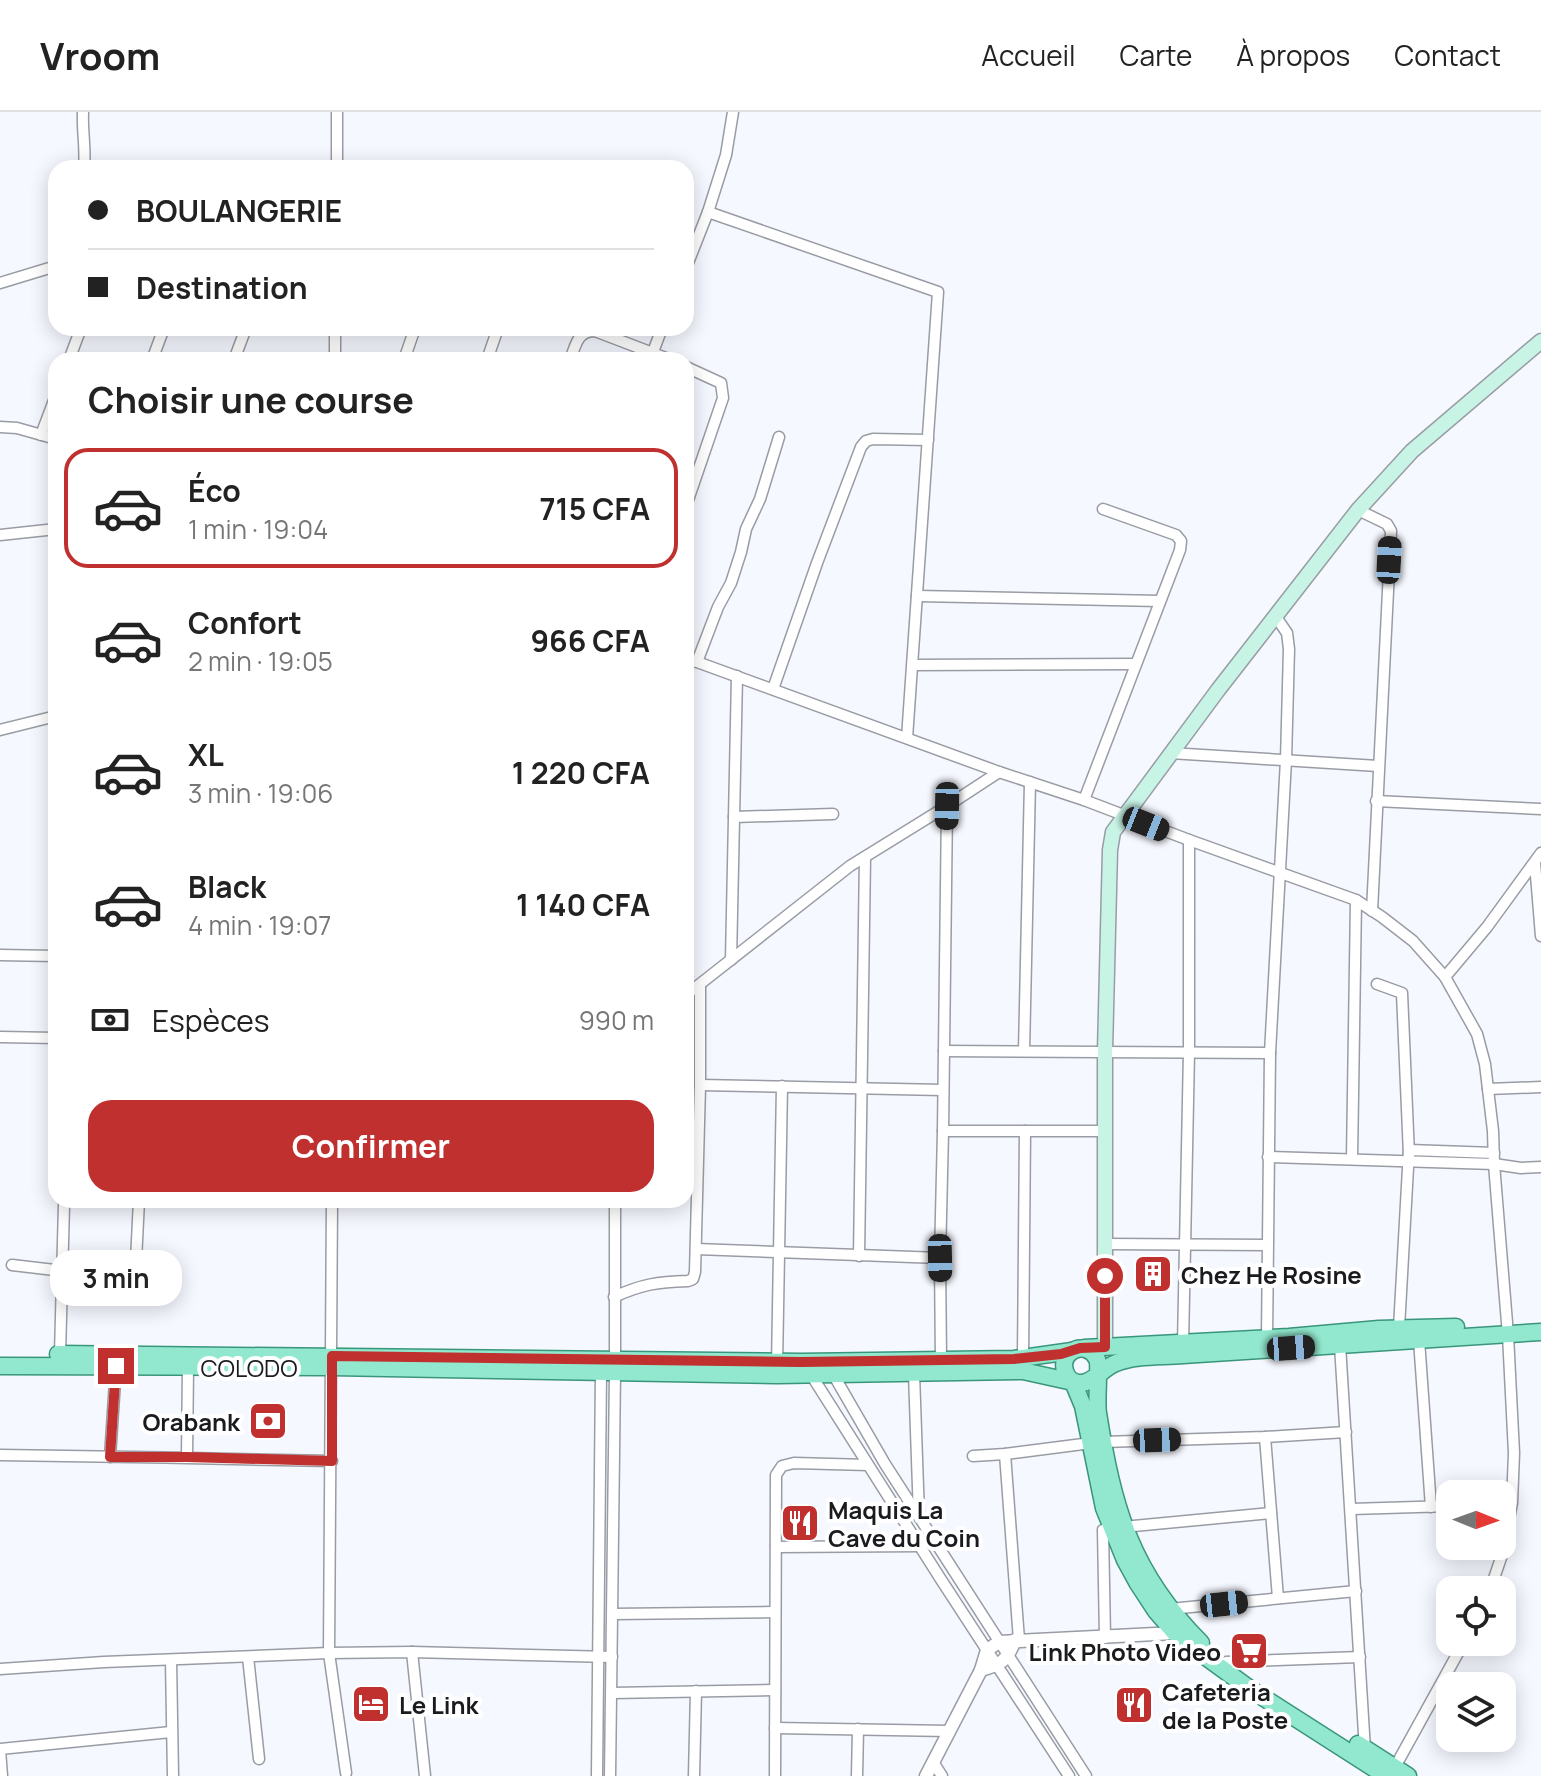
<!DOCTYPE html>
<html lang="fr">
<head>
<meta charset="utf-8">
<style>
	body { margin:0; font-family:Manrope,sans-serif; background:#f2f2f2; color:#222; height:100vh; display:flex; flex-direction:column; font-size:30px; white-space:nowrap }
	* { box-sizing:border-box; margin:0 }
	p { font-size:26px; color:#767676 }
	.icon { flex:none; width:44px; height:44px; fill:none; stroke:currentColor; stroke-width:2; stroke-linecap:round; stroke-linejoin:round }
	.map { position:relative; flex:1; overflow:hidden }
	.details { position:absolute; left:48px; top:240px; width:646px; height:856px; display:flex; flex-direction:column; background:#fff; border-radius:24px; box-shadow:0 4px 20px #0003 }
	.details>* { flex:none }
	.guide { position:absolute; left:48px; top:48px; width:646px; height:176px; border-radius:24px; box-shadow:0 4px 20px #0003; display:grid; align-content:center; height:176px; padding:0 40px; background:#fff }
	.needle { width:52px; rotate:91deg }
	.buttons { position:absolute; left:1436px; top:1368px; display:grid; gap:16px }
	.buttons a { display:grid; place-items:center; width:80px; height:80px; border-radius:16px; background:#fff; box-shadow:0 4px 20px #0003; font-size:40px }
	.end { position:absolute; width:36px; height:36px; margin:-18px; border:10px solid #bf302e; background:#fff; box-shadow:0 0 0 4px #fff }
	.from { border-radius:50% }
	.bubble { position:absolute; height:56px; border-radius:24px; background:#fff; box-shadow:0 4px 20px #0003; font-size:26px; font-weight:700; line-height:56px; text-align:center }
	.car { position:absolute; width:24px; height:48px; margin:-24px -12px; border-radius:10px; box-shadow:0 0 6px 2px #0007; background:linear-gradient(#222 24%,#8ab4d8 0 40%,#222 0 76%,#8ab4d8 0 86%,#222 0) }
	.guide b { display:flex; align-items:center; gap:28px; height:76px; font-size:30px }
	.guide b+b { border-top:2px solid #e0e0e0 }
	.guide i { width:20px; height:20px; background:#222 }
	ul { padding:0; list-style:none }
	li { display:flex; align-items:center; gap:24px; height:120px; margin:0 16px 12px; padding:0 24px; border:4px solid transparent; border-radius:24px }
	li div { flex:1 }
	li b { display:block; font-size:30px }
	li em { font-style:normal; font-weight:700 }
	li.selected { border-color:#bf302e }
	li>.icon { width:72px; height:72px; stroke-width:1.5 }
	h2 { padding:0 40px; font-size:36px; line-height:96px }
	.pay { display:flex; align-items:center; gap:20px; height:88px; padding:0 40px; font-size:30px }
	.pay p { margin-inline-start:auto }
	.button { display:flex; gap:16px; margin-top:auto; padding:16px 40px }
	.button a { flex:1; height:92px; border-radius:24px; background:#bf302e; color:#fff; font-size:32px; font-weight:700; line-height:92px; text-align:center }
	header { display:flex; align-items:center; gap:48px; box-sizing:border-box; height:112px; padding:0 40px; background:#fff; border-bottom:2px solid #e0e0e0 }
	header strong { font-size:38px }
	nav { display:flex; gap:44px; margin-inline-start:auto; font-size:28px }
	.map>svg:first-child { display:block }
	.lines { fill:none; stroke-linecap:round; stroke-linejoin:round }
	.minor-casing { stroke:#999ca4; stroke-width:13 }
	.tertiary-casing { stroke:#999ca4; stroke-width:15 }
	.secondary-casing { stroke:#999ca4; stroke-width:17 }
	.primary-casing { stroke:#39967b; stroke-width:19 }
	.minor { stroke:#fff; stroke-width:10 }
	.tertiary { stroke:#fff; stroke-width:12 }
	.secondary { stroke:#c8f4e6; stroke-width:14 }
	.primary { stroke:#92e8ce; stroke-width:16 }
	.route { stroke:#bf302e; stroke-width:10 }
	.labels { text-anchor:middle; dominant-baseline:central; stroke-width:8; stroke-linejoin:round; paint-order:stroke }
	.poi-label { font-size:24px; font-weight:bold; fill:#1a1b1e; stroke:#fff; text-anchor:start }
	.street-label { font-size:24px; fill:#1a1b1e; stroke:#fff }
</style>
</head>
<body>
<header>
<strong>Vroom</strong>
<nav><a>Accueil</a><a>Carte</a><a>À propos</a><a>Contact</a></nav>
</header>
<div class="map">
<svg width="1541" height="1664" viewBox="0 0 1541 1664">
	<rect width="100%" height="100%" fill="#f6f8ff"/>
	<g class="lines">
		<g class="minor-casing">
			<g id="minor">
				<path d="M83,0C82,19 86,37 84,56"/>
				<path d="M337,0V56"/>
				<path d="M708,100L938,180L907,626"/>
				<path d="M686,156L708,100L726,43L733,0"/>
				<path d="M0,171L56,154"/>
				<path d="M69,248L81,216"/>
				<path d="M152,248L164,216"/>
				<path d="M234,248L246,216"/>
				<path d="M335,248V216"/>
				<path d="M404,248L415,216"/>
				<path d="M487,248L498,216"/>
				<path d="M570,248C576,233 577,219 595,219L671,248"/>
				<path d="M650,248L662,216"/>
				<path d="M686,255L721,271L723,286L686,394"/>
				<path d="M0,315L17,316L56,327"/>
				<path d="M41,323L56,283"/>
				<path d="M1358,398L1387,412L1391,419L1372,799"/>
				<path d="M0,423L56,417"/>
				<path d="M917,484L1160,489"/>
				<path d="M686,546L999,660L1084,688L1189,728L1356,788L1382,805L1413,829L1445,865L1477,922L1485,952L1493,1019L1494,1052L1508,1223L1514,1341L1512,1391L1502,1443L1490,1478"/>
				<path d="M697,550L718,495L731,471L741,440L746,417L760,387L779,325"/>
				<path d="M913,553L1136,552"/>
				<path d="M773,577L817,451L861,335L866,329L873,327L928,328"/>
				<path d="M0,618L56,604"/>
				<path d="M1170,641L1378,654"/>
				<path d="M1084,688L1180,438L1181,429L1176,423L1103,397"/>
				<path d="M1376,689L1541,697"/>
				<path d="M734,705L833,702"/>
				<path d="M1535,751L1541,824"/>
				<path d="M0,843L56,844"/>
				<path d="M731,848L737,564"/>
				<path d="M1445,865L1487,815L1541,741"/>
				<path d="M1377,872L1402,881L1409,1043"/>
				<path d="M686,883L850,754L947,694L999,660"/>
				<path d="M0,925L56,926"/>
				<path d="M944,939L1270,941"/>
				<path d="M1024,939L1030,670"/>
				<path d="M700,973L943,978"/>
				<path d="M1488,977L1541,975"/>
				<path d="M943,1019H1105"/>
				<path d="M1268,1045L1494,1052L1521,1056L1541,1055"/>
				<path d="M1352,1047L1356,788"/>
				<path d="M332,1088L329,1541L346,1661"/>
				<path d="M615,1088V1248"/>
				<path d="M1106,1132L1267,1133"/>
				<path d="M696,1137L940,1146"/>
				<path d="M859,1144L865,745"/>
				<path d="M12,1153L63,1159L123,1157L133,1154L136,1149L139,1088"/>
				<path d="M614,1185C642,1172 658,1170 688,1169L693,1167L695,1160L700,973V873"/>
				<path d="M1399,1216L1409,1038L1494,1041"/>
				<path d="M1267,1226L1270,941L1286,648L1289,537L1287,521L1276,505"/>
				<path d="M1419,1228L1431,1395"/>
				<path d="M1183,1232L1189,940V728"/>
				<path d="M1340,1233L1365,1638"/>
				<path d="M60,1242L64,1093"/>
				<path d="M1023,1246L1025,1019"/>
				<path d="M941,1250L940,1146L943,1019L947,694"/>
				<path d="M777,1253L782,974"/>
				<path d="M810,1261L940,1466L1069,1664"/>
				<path d="M833,1262L885,1352L1086,1664"/>
				<path d="M914,1262L919,1404"/>
				<path d="M1265,1325L1278,1486"/>
				<path d="M1103,1330L1265,1325L1346,1320"/>
				<path d="M1005,1342L1019,1528"/>
				<path d="M0,1343C111,1345 221,1346 332,1349"/>
				<path d="M973,1344L1005,1342L1091,1331"/>
				<path d="M110,1345L116,1254"/>
				<path d="M187,1345L188,1254"/>
				<path d="M1351,1397L1450,1394"/>
				<path d="M1123,1415L1271,1401"/>
				<path d="M776,1435L920,1434"/>
				<path d="M1170,1497L1356,1479"/>
				<path d="M613,1502L775,1500"/>
				<path d="M1105,1526L1103,1418L1112,1416"/>
				<path d="M412,1540L425,1664"/>
				<path d="M248,1545L259,1647"/>
				<path d="M171,1548L173,1664"/>
				<path d="M1226,1550L1360,1545"/>
				<path d="M0,1557L104,1550L329,1541L412,1540L612,1545"/>
				<path d="M612,1581L775,1578"/>
				<path d="M775,1616L949,1619"/>
				<path d="M0,1637L171,1620"/>
				<path d="M0,1638L2,1664"/>
				<path d="M933,1650L942,1664"/>
				<path d="M1395,1655L1464,1530"/>
				<path d="M597,1664L601,1260"/>
				<path d="M610,1664L615,1260"/>
				<path d="M694,1664L696,1579"/>
				<path d="M775,1664L776,1363L782,1354L794,1351L868,1353"/>
				<path d="M857,1664L858,1617"/>
			</g>
		</g>
		<g class="tertiary-casing">
			<g id="tertiary">
				<path d="M981,1558C1002,1552 1007,1549 1015,1528"/>
				<path d="M926,1664L981,1558L987,1538L999,1530L1175,1521"/>
			</g>
		</g>
		<g class="secondary-casing">
			<path id="secondary" d="M1105,1235V939L1110,738L1113,720L1218,578L1358,398L1412,339L1541,229"/>
		</g>
		<g class="primary-casing">
			<g id="primary">
				<path d="M1084,1236L1289,1225L1379,1217L1456,1215"/>
				<path d="M58,1242L801,1250L1014,1247L1072,1239"/>
				<path d="M0,1254L332,1255L777,1263L1023,1259L1073,1270L1083,1294L1104,1396L1125,1448L1137,1470L1156,1499L1175,1521L1187,1531L1250,1577L1386,1664"/>
				<path d="M1201,1531C1131,1461 1113,1396 1098,1301C1096,1289 1100,1253 1097,1247C1092,1237 1080,1233 1071,1240C1058,1249 1065,1271 1080,1271C1092,1272 1104,1255 1116,1251C1136,1243 1162,1245 1183,1243L1541,1220"/>
				<path d="M1358,1632L1408,1664"/>
			</g>
		</g>
		<use href="#minor" class="minor"/>
		<use href="#tertiary" class="tertiary"/>
		<use href="#secondary" class="secondary"/>
		<use href="#primary" class="primary"/>
	</g>
	<g class="lines">
		<path class="route" d="M116,1254L110,1345H187L332,1349V1244L801,1250L1014,1247L1061,1242L1080,1236L1105,1235V1164"/>
	</g>
	<defs>
		<g id="building-square" transform="scale(2)"><rect x="-9" y="-9" width="18" height="18" rx="4" fill="#bf302e" stroke="#fff"/><path d="M-4-6H4V6H1V3H-1V6H-4ZM-2.5-4.3h1.7v1.8h-1.7ZM.8-4.3h1.7v1.8H.8ZM-2.5-1h1.7V.8h-1.7ZM.8-1h1.7V.8H.8Z" fill="#fff"/></g>
		<g id="bank-square" transform="scale(2)"><rect x="-9" y="-9" width="18" height="18" rx="4" fill="#bf302e" stroke="#fff"/><path d="M-6-4H6V4H-6ZM0-2.3a2.3 2.3 0 1 0 0 4.6a2.3 2.3 0 1 0 0-4.6Z" fill="#fff"/></g>
		<g id="restaurant-square" transform="scale(2)"><rect x="-9" y="-9" width="18" height="18" rx="4" fill="#bf302e" stroke="#fff"/><path d="M-5-6h1v4h1v-4h1v4h1v-4h1v5L-1.5 .5V6h-2V.5L-5-1ZM5-6V6H3V1.5H1.5Q1.5-4 5-6Z" fill="#fff"/></g>
		<g id="supermarket-square" transform="scale(2)"><rect x="-9" y="-9" width="18" height="18" rx="4" fill="#bf302e" stroke="#fff"/><path d="M-6-5.5h2.5l.6 2H6L4.5 2H-2.5L-4.4-4H-6ZM-1.5 3.2a1.3 1.3 0 1 0 .1 0ZM3 3.2a1.3 1.3 0 1 0 .1 0Z" fill="#fff"/></g>
		<g id="hotel-square" transform="scale(2)"><rect x="-9" y="-9" width="18" height="18" rx="4" fill="#bf302e" stroke="#fff"/><path d="M-6-4.5h1.5V1H6V5H4.5V3h-9V5H-6ZM-4 0a1.8 1.8 0 1 1 3.6 0ZM.5 0V-2.5h3Q6-2.5 6 0Z" fill="#fff"/></g>
	</defs>
	<g fill-rule="evenodd">
		<use href="#building-square" x="1153" y="1162"/>
		<use href="#bank-square" x="268" y="1309"/>
		<use href="#restaurant-square" x="800" y="1411"/>
		<use href="#supermarket-square" x="1249" y="1539"/>
		<use href="#hotel-square" x="371" y="1592"/>
		<use href="#restaurant-square" x="1134" y="1593"/>
	</g>
	<g class="labels">
		<g class="poi-label">
			<text x="1181" y="1162">Chez He Rosine</text>
			<text x="240" y="1309" text-anchor="end">Orabank</text>
			<text x="828" y="1397">Maquis La<tspan x="828" dy="28">Cave du Coin</tspan></text>
			<text x="1221" y="1539" text-anchor="end">Link Photo Video</text>
			<text x="1162" y="1579">Cafeteria<tspan x="1162" dy="28">de la Poste</tspan></text>
			<text x="399" y="1592">Le Link</text>
		</g>
		<g class="street-label">
			<text x="249" y="1255">COLODO</text>
		</g>
	</g>
</svg>
<div class="buttons">
<a><svg class="needle" viewBox="-14 -14 28 28"><path d="M0-13l5 13h-10z" fill="#e53935"/><path d="M0 13l5-13h-10z" fill="#767676"/></svg></a>
<a><svg class="icon" aria-label="locate" viewBox="0 0 24 24"><circle cx="12" cy="12" r="6"/><path d="M12 2v4M12 18v4M2 12h4M18 12h4"/></svg></a>
<a><svg class="icon" aria-label="layers" viewBox="0 0 24 24"><path d="M12 4l9 5-9 5-9-5zM3 14l9 5 9-5"/></svg></a>
</div>
<i class="end from" style="left:1105px;top:1164px"></i>
<i class="end" style="left:116px;top:1254px"></i>
<div class="bubble" style="left:50px;top:1138px;width:132px">3 min</div>
<i class="car" style="left:1389px;top:448px;rotate:3deg"></i>
<i class="car" style="left:947px;top:694px;rotate:181deg"></i>
<i class="car" style="left:1146px;top:712px;rotate:112deg"></i>
<i class="car" style="left:940px;top:1146px;rotate:179deg"></i>
<i class="car" style="left:1291px;top:1236px;rotate:86deg"></i>
<i class="car" style="left:1157px;top:1328px;rotate:88deg"></i>
<i class="car" style="left:1224px;top:1492px;rotate:84deg"></i>
<div class="guide">
<b><i class="from"></i>BOULANGERIE</b>
<b><i></i>Destination</b>
</div>
<section class="details">
<h2>Choisir une course</h2>
<ul>
<li class="selected"><svg class="icon" aria-label="car" viewBox="0 0 24 24"><path d="M5 17H2v-5l4-1 3-4h7l3 4 3 1v5h-3M9 17h6M6 11h13"/><circle cx="7" cy="17" r="2"/><circle cx="17" cy="17" r="2"/></svg><div><b>Éco</b><p>1 min · 19:04</p></div><em>715 CFA</em></li>
<li><svg class="icon" aria-label="car" viewBox="0 0 24 24"><path d="M5 17H2v-5l4-1 3-4h7l3 4 3 1v5h-3M9 17h6M6 11h13"/><circle cx="7" cy="17" r="2"/><circle cx="17" cy="17" r="2"/></svg><div><b>Confort</b><p>2 min · 19:05</p></div><em>966 CFA</em></li>
<li><svg class="icon" aria-label="car" viewBox="0 0 24 24"><path d="M5 17H2v-5l4-1 3-4h7l3 4 3 1v5h-3M9 17h6M6 11h13"/><circle cx="7" cy="17" r="2"/><circle cx="17" cy="17" r="2"/></svg><div><b>XL</b><p>3 min · 19:06</p></div><em>1 220 CFA</em></li>
<li><svg class="icon" aria-label="car" viewBox="0 0 24 24"><path d="M5 17H2v-5l4-1 3-4h7l3 4 3 1v5h-3M9 17h6M6 11h13"/><circle cx="7" cy="17" r="2"/><circle cx="17" cy="17" r="2"/></svg><div><b>Black</b><p>4 min · 19:07</p></div><em>1 140 CFA</em></li>
</ul>
<div class="pay"><svg class="icon" aria-label="cash" viewBox="0 0 24 24"><path d="M3 7h18v10H3z"/><circle cx="12" cy="12" r="2"/></svg>Espèces<p>990 m</p></div>
<div class="button"><a>Confirmer</a></div>
</section>
</div>
</body>
</html>
